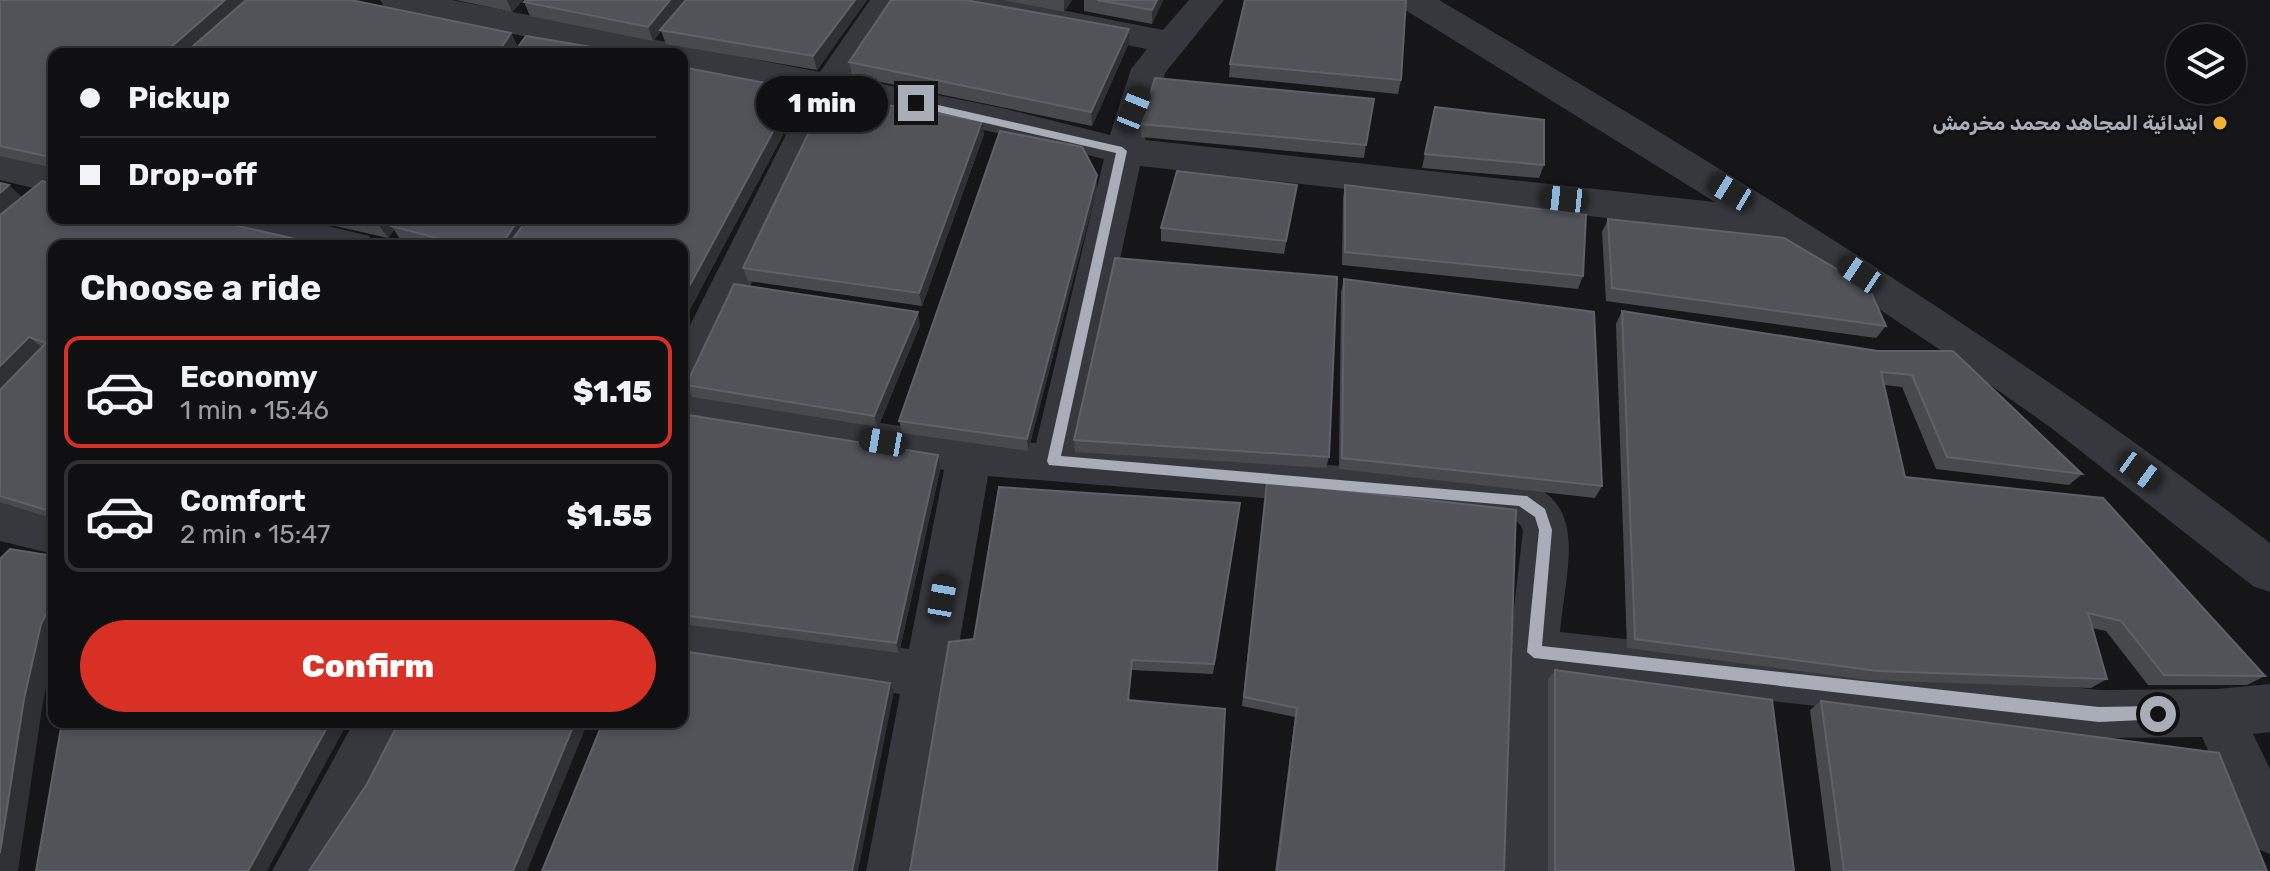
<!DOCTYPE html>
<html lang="en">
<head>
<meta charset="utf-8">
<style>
	body { margin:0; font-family:Rubik,Vazirmatn,sans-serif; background:#1e1e20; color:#f1f3f6; height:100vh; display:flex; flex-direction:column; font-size:30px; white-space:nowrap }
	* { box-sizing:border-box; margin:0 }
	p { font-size:26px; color:#9c9d9f }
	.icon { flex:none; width:44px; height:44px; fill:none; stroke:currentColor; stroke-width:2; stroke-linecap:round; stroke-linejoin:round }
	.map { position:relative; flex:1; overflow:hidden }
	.sheet { position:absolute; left:48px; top:240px; width:640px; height:488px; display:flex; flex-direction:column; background:#101012; border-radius:16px; box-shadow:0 4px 12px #0003,0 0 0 2px #303032 }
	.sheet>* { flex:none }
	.top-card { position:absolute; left:48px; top:48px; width:640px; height:176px; border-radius:16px; box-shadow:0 4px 12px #0003,0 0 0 2px #303032; display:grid; align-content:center; height:176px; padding:0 32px; background:#101012 }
	.controls { position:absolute; left:2166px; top:24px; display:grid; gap:16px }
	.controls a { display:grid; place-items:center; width:80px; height:80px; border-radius:50%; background:#101012; box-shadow:0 4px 12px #0003,0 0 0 2px #303032; font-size:40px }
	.end { position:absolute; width:36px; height:36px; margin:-18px; border:10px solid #a8adb8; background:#111; box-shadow:0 0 0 4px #111 }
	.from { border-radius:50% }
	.bubble { position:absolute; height:56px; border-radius:28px; background:#101012; box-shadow:0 4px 12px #0003,0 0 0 2px #303032; font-size:26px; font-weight:800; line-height:56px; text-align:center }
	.car { position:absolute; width:24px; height:48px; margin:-24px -12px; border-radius:10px; box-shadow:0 0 6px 2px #0007; background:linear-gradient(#222 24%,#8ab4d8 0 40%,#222 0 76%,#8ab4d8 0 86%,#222 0) }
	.top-card b { display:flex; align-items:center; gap:28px; height:76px; font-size:30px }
	.top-card b+b { border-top:2px solid #303032 }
	.top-card i { width:20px; height:20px; background:#f1f3f6 }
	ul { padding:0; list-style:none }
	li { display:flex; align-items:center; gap:24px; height:112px; margin:0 16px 12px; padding:0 16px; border:4px solid #303032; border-radius:16px }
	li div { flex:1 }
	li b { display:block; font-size:30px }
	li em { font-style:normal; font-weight:800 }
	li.selected { border-color:#d93025 }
	li>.icon { width:72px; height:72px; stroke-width:1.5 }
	h2 { padding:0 32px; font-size:36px; line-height:96px }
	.primary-button { display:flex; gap:16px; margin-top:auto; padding:16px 32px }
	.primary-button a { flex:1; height:92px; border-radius:48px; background:#d93025; color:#fff; font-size:32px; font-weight:800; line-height:92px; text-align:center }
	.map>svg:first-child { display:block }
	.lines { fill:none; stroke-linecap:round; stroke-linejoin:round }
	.minor { fill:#37383d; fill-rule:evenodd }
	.wall { fill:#47494d }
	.shaded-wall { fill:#2f3033 }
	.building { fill:#525359; stroke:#5f6168; stroke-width:2 }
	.route { fill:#a8adb8 }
	.poi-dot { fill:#f2b134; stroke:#111113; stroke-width:3 }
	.labels { text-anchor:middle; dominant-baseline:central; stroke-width:6; stroke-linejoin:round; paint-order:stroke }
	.poi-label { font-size:20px; font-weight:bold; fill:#a8adb8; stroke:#111113; text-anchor:end }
</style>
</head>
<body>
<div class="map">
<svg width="2270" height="871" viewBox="0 0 2270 871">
	<rect width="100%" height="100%" fill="#161618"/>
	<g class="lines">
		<g class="minor">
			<path d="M380,0H452L820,72L870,0H904L852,78L1002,108L1110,135L1131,69L1147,49L956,11L944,8L939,0H1011L1163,30L1189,0H1224L1165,73L1145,140L1715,202L1402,8L1397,0H1439C1725,169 2006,340 2270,543V592L2253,586L2050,427L1945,353L1769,236L1140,166L1080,446L1499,478C1595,488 1566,563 1560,632L2099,690L2217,689L2270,684V732L2253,734L2270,769V854L2251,846L2202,737L2099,738L1558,677L1550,871H1496L1509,652L1523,530C1519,519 1509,518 1499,517L988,476L920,871H866L900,694L682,661V617L909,649L944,470L682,427V341L807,93L682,68V54H613L397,11L385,8ZM840,100L1002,134L1104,159L1036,443L969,437L698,394Z"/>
			<path d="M0,154L54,165V193L0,180Z"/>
			<path d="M213,218H296L369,236L375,246H292L218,228Z"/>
			<path d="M0,501L54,514V554L0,541Z"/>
			<path d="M354,722H407L329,871H272Z"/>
		</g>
	</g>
	<g class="wall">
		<path d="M0,0L511,33L518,47L54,54V168L0,156Z"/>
		<path d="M456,0H523L512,12Z"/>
		<path d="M526,0H867L817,70L666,44L661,31L653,41L530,16L524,2Z"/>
		<path d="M1003,0H1072L1064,12Z"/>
		<path d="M1084,0H1163L1152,24L1084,11Z"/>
		<path d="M1129,29V43L1092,126L852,76L849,62Z"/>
		<path d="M1230,64L1401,80L1398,94L1229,77Z"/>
		<path d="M800,103L690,309L682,307V246H427L400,239L394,230L388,238L300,218H682Z"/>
		<path d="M1435,107L1544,165L1539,178L1422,168Z"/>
		<path d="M1141,124L1366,145L1364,158L1141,137Z"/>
		<path d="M984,134L922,306L748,281L743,268Z"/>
		<path d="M1097,175V188L1028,451L902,433L899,421Z"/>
		<path d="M0,183L54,246V519L0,502Z"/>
		<path d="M1297,185L1284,254L1161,241V228Z"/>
		<path d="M1345,185L1583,276L1578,289L1342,265L1343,198Z"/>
		<path d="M1608,219L1886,326L1876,338L1606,301L1602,232Z"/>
		<path d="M1344,279L1602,486L1595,498L1339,469L1341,292Z"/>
		<path d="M1622,311L1878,351L2082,474L2069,485L1936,469L1902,387L1884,385L1905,477L2265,676L2247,685H2148L2106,631L2092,628L2107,679L2091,688L1867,680L1627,648L1616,324Z"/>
		<path d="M920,325L878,427L692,397L686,385Z"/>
		<path d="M682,414L938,455L941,466L899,653L682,624Z"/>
		<path d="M1074,440L1329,457L1326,468L1075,452Z"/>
		<path d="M1267,482L1504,871H1275L1295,717L1242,706Z"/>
		<path d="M1240,503L1213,674L1132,670L1129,700L974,639Z"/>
		<path d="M1555,670L1794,871H1548V679Z"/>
		<path d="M1821,701L2267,871H1831L1810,710Z"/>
	</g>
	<g class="shaded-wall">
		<path d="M225,0H250L189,54H163Z"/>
		<path d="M507,0H523L512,12Z"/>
		<path d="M670,0H686L653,41L648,27Z"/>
		<path d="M855,0H867L817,70L813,56Z"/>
		<path d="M1064,0H1072L1064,12Z"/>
		<path d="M1157,0H1163L1152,24V10Z"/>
		<path d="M1129,29V43L1092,126L1091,112Z"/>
		<path d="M511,33L518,47L513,54H497Z"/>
		<path d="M796,89L800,103L690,309L684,296Z"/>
		<path d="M982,121L984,134L922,306L919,293Z"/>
		<path d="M54,148V165L45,156Z"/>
		<path d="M1097,175V188L1028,451L1027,439Z"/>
		<path d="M9,185L23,198L0,217V193Z"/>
		<path d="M384,218H402L391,226L394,230L388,238L379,225Z"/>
		<path d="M519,218H535L517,246H501Z"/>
		<path d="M918,312L920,325L878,427L874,416Z"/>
		<path d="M29,337L44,349L0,393V366Z"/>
		<path d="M938,455L941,466L899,653L896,643Z"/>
		<path d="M54,599V649L42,708L18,871H0V853L24,699L41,624Z"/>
		<path d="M890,683L894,692L858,871H852Z"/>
		<path d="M330,722H348L267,871H248Z"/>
		<path d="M575,722H588L527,871H513Z"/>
	</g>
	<g class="building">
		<path d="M0,0H225L163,54H54V148L45,156L0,146Z"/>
		<path d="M246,0H351L511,33L497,54H184Z"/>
		<path d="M526,0H670L648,27L524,2Z"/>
		<path d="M686,0H855L813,56L660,30Z"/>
		<path d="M891,0H965L1129,29L1091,112L849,62Z"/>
		<path d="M1097,0H1157L1152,10Z"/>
		<path d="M1245,0H1406L1401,80L1230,64Z"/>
		<path d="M526,36L627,53L513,54Z"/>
		<path d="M682,67L796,89L684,296H682V246H508L528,218H682Z"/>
		<path d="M1155,78L1374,99L1366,145L1141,124Z"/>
		<path d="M827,95L982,121L919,293L743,268Z"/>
		<path d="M1435,107L1544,120V165L1425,154Z"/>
		<path d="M1000,131L1082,147L1097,175L1027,439L899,421Z"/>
		<path d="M1177,171L1297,185L1286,241L1161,228Z"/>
		<path d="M42,181L54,184V218H204L326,246H54V511L43,509L0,496V390L46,343L29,337L0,366V215Z"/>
		<path d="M0,183L9,185L0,193Z"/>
		<path d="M1345,185L1586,215L1583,276L1345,252Z"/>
		<path d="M347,218H384L379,225Z"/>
		<path d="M396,218H519L501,246H466L391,226Z"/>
		<path d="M1608,219L1784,238L1869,288L1886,326L1612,288Z"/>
		<path d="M1115,258L1337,277L1329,457L1074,440Z"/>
		<path d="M1344,279L1594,312L1602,486L1342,458Z"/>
		<path d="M734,284L918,312L874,416L686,385Z"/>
		<path d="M1622,311L1878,351H1953L2082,474L1947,457L1912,375L1881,372L1905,477L2103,498L2265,676L2164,675L2121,621L2088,613L2107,679L1878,671L1635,639Z"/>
		<path d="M682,414L938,455L896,643L682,615Z"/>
		<path d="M1267,482L1516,510L1504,871H1277L1297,708L1244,697Z"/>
		<path d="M999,487L1240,503L1214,664L1132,660L1128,700L1225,709L1217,871H910L949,642L974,639Z"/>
		<path d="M10,549L54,556V599L41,624L24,699L0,853V559Z"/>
		<path d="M682,651L890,683L852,871H542L603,722H682Z"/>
		<path d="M1555,670L1772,700L1794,871H1555Z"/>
		<path d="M1821,701L2219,753L2267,871H1844Z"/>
		<path d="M62,722H330L248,871H36Z"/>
		<path d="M399,722H575L513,871H309L367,784Z"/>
	</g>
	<path class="route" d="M916,100L1122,147L1127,151L1061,456L1527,496L1545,509L1552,530L1542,646L2099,707L2158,706L2165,714L2163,719L2099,722L1534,658L1527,652L1539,530L1535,517L1519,506L1049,465L1047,461L1116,153L912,106L910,103Z"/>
	<circle class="poi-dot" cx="2220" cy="123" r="8"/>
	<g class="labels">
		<g class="poi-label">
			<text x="2204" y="123">ابتدائية المجاهد محمد مخرمش</text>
		</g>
	</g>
</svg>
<div class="controls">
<a><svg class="icon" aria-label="layers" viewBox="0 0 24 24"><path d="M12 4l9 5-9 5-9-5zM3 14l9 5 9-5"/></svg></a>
</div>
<i class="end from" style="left:2158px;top:714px"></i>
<i class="end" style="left:916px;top:103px"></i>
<div class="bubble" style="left:756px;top:76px;width:132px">1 min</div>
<i class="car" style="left:1134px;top:109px;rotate:22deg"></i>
<i class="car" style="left:1731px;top:192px;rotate:301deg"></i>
<i class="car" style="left:1564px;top:199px;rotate:276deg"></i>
<i class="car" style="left:1860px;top:274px;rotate:304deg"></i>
<i class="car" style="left:883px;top:442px;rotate:280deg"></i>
<i class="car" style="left:2140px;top:471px;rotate:126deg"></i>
<i class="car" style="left:942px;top:598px;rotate:10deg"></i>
<div class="top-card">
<b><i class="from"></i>Pickup</b>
<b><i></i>Drop-off</b>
</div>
<section class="sheet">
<h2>Choose a ride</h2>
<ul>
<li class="selected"><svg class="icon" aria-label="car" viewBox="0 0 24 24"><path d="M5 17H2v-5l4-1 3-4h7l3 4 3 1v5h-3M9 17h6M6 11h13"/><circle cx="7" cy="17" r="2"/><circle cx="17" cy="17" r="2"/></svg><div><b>Economy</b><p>1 min · 15:46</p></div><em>$1.15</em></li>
<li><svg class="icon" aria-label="car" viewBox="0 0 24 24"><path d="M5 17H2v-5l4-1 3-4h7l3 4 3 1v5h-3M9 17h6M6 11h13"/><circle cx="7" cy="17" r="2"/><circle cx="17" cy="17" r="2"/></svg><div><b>Comfort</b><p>2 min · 15:47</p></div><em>$1.55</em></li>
</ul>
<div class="primary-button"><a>Confirm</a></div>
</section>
</div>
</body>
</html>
